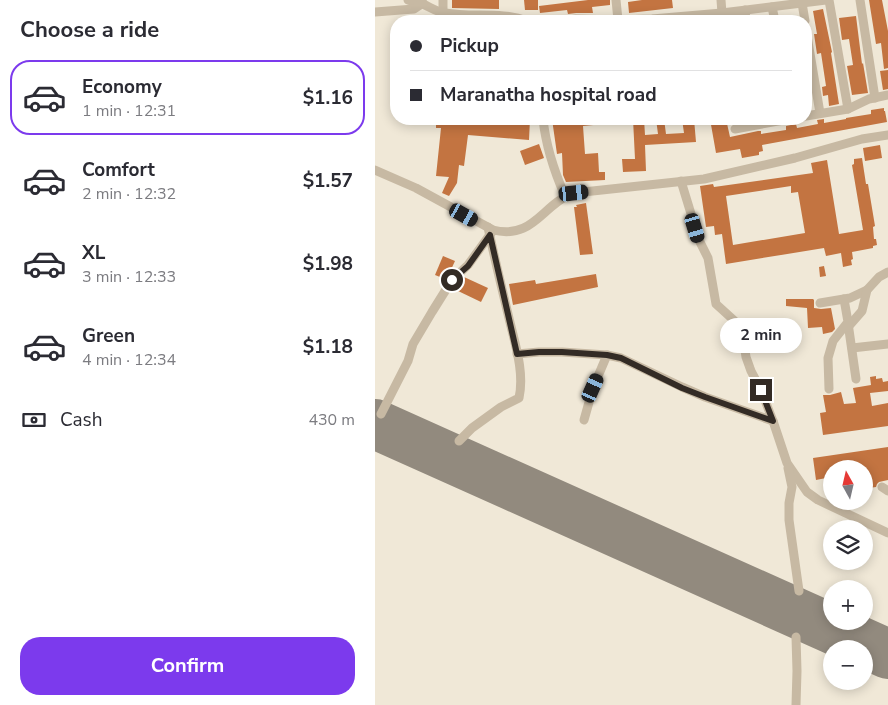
<!DOCTYPE html>
<html lang="en">
<head>
<meta charset="utf-8">
<style>
	body { margin:0; font-family:"Nunito Sans",sans-serif; background:#f2f2f3; color:#2b2b33; height:100vh; display:flex; flex-direction:column; font-size:19px; white-space:nowrap }
	* { box-sizing:border-box; margin:0 }
	p { font-size:16px; color:#7c7c81 }
	.icon { flex:none; width:28px; height:28px; fill:none; stroke:currentColor; stroke-width:2; stroke-linecap:round; stroke-linejoin:round }
	.map { position:relative; flex:1; overflow:hidden }
	.drawer { display:flex; flex-direction:column; background:#fff; width:375px }
	.drawer>* { flex:none }
	.top-card { position:absolute; left:15px; top:15px; width:422px; height:110px; border-radius:20px; box-shadow:0 2px 12px #0003; display:grid; align-content:center; height:110px; padding:0 20px; background:#fff }
	.needle { width:32px; rotate:352deg }
	.buttons { position:absolute; left:448px; top:460px; display:grid; gap:10px }
	.buttons a { display:grid; place-items:center; width:50px; height:50px; border-radius:50%; background:#fff; box-shadow:0 2px 12px #0003; font-size:25px }
	.end { position:absolute; width:22px; height:22px; margin:-11px; border:6px solid #332b25; background:#fff; box-shadow:0 0 0 2px #fff }
	.from { border-radius:50% }
	.bubble { position:absolute; height:35px; border-radius:18px; background:#fff; box-shadow:0 2px 12px #0003; font-size:16px; font-weight:700; line-height:35px; text-align:center }
	.car { position:absolute; width:15px; height:30px; margin:-15px -8px; border-radius:6px; box-shadow:0 0 4px 1px #0007; background:linear-gradient(#222 24%,#8ab4d8 0 40%,#222 0 76%,#8ab4d8 0 86%,#222 0) }
	.top-card b { display:flex; align-items:center; gap:18px; height:48px; font-size:19px }
	.top-card b+b { border-top:1px solid #e1e1e2 }
	.top-card i { width:12px; height:12px; background:#2b2b33 }
	ul { padding:0; list-style:none }
	li { display:flex; align-items:center; gap:15px; height:75px; margin:0 10px 8px; padding:0 10px; border:2px solid transparent; border-radius:20px }
	li div { flex:1 }
	li b { display:block; font-size:19px }
	li em { font-style:normal; font-weight:700 }
	li.on { border-color:#7c3aed }
	li>.icon { width:45px; height:45px; stroke-width:1.5 }
	h2 { padding:0 20px; font-size:22px; line-height:60px }
	.pay { display:flex; align-items:center; gap:12px; height:55px; padding:0 20px; font-size:19px }
	.pay p { margin-inline-start:auto }
	.button { display:flex; gap:10px; margin-top:auto; padding:10px 20px }
	.button a { flex:1; height:58px; border-radius:20px; background:#7c3aed; color:#fff; font-size:20px; font-weight:700; line-height:58px; text-align:center }
	main { display:flex; flex:1; min-height:0 }
	.map>svg:first-child { display:block }
	.lines { fill:none; stroke-linecap:round; stroke-linejoin:round }
	.runway { stroke:#928a7e; stroke-width:50 }
	.building { fill:#c37441; fill-rule:evenodd }
	.minor { stroke:#c7b9a3; stroke-width:9 }
	.route { stroke:#332b25; stroke-width:6 }
</style>
</head>
<body>
<main>
<section class="drawer">
<h2>Choose a ride</h2>
<ul>
<li class="on"><svg class="icon" aria-label="car" viewBox="0 0 24 24"><path d="M5 17H2v-5l4-1 3-4h7l3 4 3 1v5h-3M9 17h6M6 11h13"/><circle cx="7" cy="17" r="2"/><circle cx="17" cy="17" r="2"/></svg><div><b>Economy</b><p>1 min · 12:31</p></div><em>$1.16</em></li>
<li><svg class="icon" aria-label="car" viewBox="0 0 24 24"><path d="M5 17H2v-5l4-1 3-4h7l3 4 3 1v5h-3M9 17h6M6 11h13"/><circle cx="7" cy="17" r="2"/><circle cx="17" cy="17" r="2"/></svg><div><b>Comfort</b><p>2 min · 12:32</p></div><em>$1.57</em></li>
<li><svg class="icon" aria-label="car" viewBox="0 0 24 24"><path d="M5 17H2v-5l4-1 3-4h7l3 4 3 1v5h-3M9 17h6M6 11h13"/><circle cx="7" cy="17" r="2"/><circle cx="17" cy="17" r="2"/></svg><div><b>XL</b><p>3 min · 12:33</p></div><em>$1.98</em></li>
<li><svg class="icon" aria-label="car" viewBox="0 0 24 24"><path d="M5 17H2v-5l4-1 3-4h7l3 4 3 1v5h-3M9 17h6M6 11h13"/><circle cx="7" cy="17" r="2"/><circle cx="17" cy="17" r="2"/></svg><div><b>Green</b><p>4 min · 12:34</p></div><em>$1.18</em></li>
</ul>
<div class="pay"><svg class="icon" aria-label="cash" viewBox="0 0 24 24"><path d="M3 7h18v10H3z"/><circle cx="12" cy="12" r="2"/></svg>Cash<p>430 m</p></div>
<div class="button"><a>Confirm</a></div>
</section>
<div class="map">
<svg width="513" height="705" viewBox="0 0 513 705">
	<rect width="100%" height="100%" fill="#f0e8d7"/>
	<g class="lines">
		<path class="runway" d="M0,424L513,654"/>
	</g>
	<g class="building">
		<path d="M77,0H124V9L77,8Z"/>
		<path d="M149,0H163V10H150Z"/>
		<path d="M213,0H235V5L217,7L218,13H201L193,14L192,10L165,13L164,6Z"/>
		<path d="M267,0H297L298,8L254,13L253,2Z"/>
		<path d="M494,0H507L513,31V68L509,69L506,43L501,44Z"/>
		<path d="M448,9L457,52L456,53L464,104L454,106L453,95L448,96L447,87L451,86L446,53L442,54L439,34H442L438,11Z"/>
		<path d="M481,16L487,64L488,63L493,93L477,95L472,66L478,65L474,39L467,40L464,18Z"/>
		<path d="M513,70V89L508,90L505,71Z"/>
		<path d="M509,108V111H510L512,122L387,145L388,151L384,152V155L367,158L365,149L341,153L335,119H351L355,137L383,131H386V134L411,130V126L421,124L422,128L443,124L442,120L449,119V123L471,119V118L496,114V110Z"/>
		<path d="M61,119H84L120,123V119H155L154,140L93,135L89,166L84,165L82,183L74,196L67,193L74,177L61,176L66,128H61Z"/>
		<path d="M177,119H238L239,123L208,126L210,154L223,153L224,172H230V180L191,182L188,175L187,153L182,154Z"/>
		<path d="M258,119H269L270,135L283,134L281,119H289L291,134L309,133L307,119H319L321,142L270,145L271,171L248,172L247,159H260Z"/>
		<path d="M164,144L169,158L150,165L145,151Z"/>
		<path d="M505,145L507,158L490,161L488,148Z"/>
		<path d="M487,158L491,184H493L500,226L498,227L499,239H501L502,245L498,246V248L477,252L478,259L476,260L477,265L468,267L466,253L451,256L449,248L351,264L347,234L340,235L339,226L331,227L325,186L338,184L339,187L438,173L436,163L452,160L464,234L488,230L477,165L479,164V159ZM416,186V193L423,192L430,233L358,245L351,196Z"/>
		<path d="M211,203L218,254L205,255L199,207H202L201,205Z"/>
		<path d="M68,256L80,261L74,274L70,279L60,275Z"/>
		<path d="M449,266L451,276L445,277L444,267Z"/>
		<path d="M221,274L223,287L138,305L134,284L160,280L161,284Z"/>
		<path d="M89,277L113,288L106,302L81,290L85,281Z"/>
		<path d="M411,299H438L439,300V308L446,309L456,308L460,329L457,332L448,334L447,327L433,328L432,308L411,306Z"/>
		<path d="M501,376V379L507,378L508,382L513,381V391L495,393L497,406L513,403V426L448,435L445,413L451,412L448,395H455L466,392L469,404L481,403L478,388L496,385L495,377Z"/>
		<path d="M513,447V480L504,482L502,484L501,487L494,488L492,472L489,473V469H456V477L441,480L438,458Z"/>
	</g>
	<g class="lines">
		<g class="minor">
			<path d="M33,0C38,1 43,3 48,4C55,7 62,12 70,13C97,18 126,11 152,21"/>
			<path d="M68,0V13"/>
			<path d="M241,0L243,20"/>
			<path d="M346,0L347,13"/>
			<path d="M454,0L473,109"/>
			<path d="M485,0L500,98"/>
			<path d="M427,3L430,21"/>
			<path d="M397,7L400,21"/>
			<path d="M370,10L371,21"/>
			<path d="M0,12L39,9L48,3"/>
			<path d="M187,21L201,19L243,20L277,19L347,13L451,0"/>
			<path d="M431,30L445,113"/>
			<path d="M431,116L473,109L494,99L513,95"/>
			<path d="M168,119C171,147 179,171 190,196"/>
			<path d="M360,129L414,119"/>
			<path d="M0,170L41,188L118,230C159,240 167,204 199,193L329,179L420,158L487,139L513,135"/>
			<path d="M306,181L324,240L333,258L341,304L363,324L368,336L371,357L376,371L386,390L398,421L412,463L432,492L443,500L513,533"/>
			<path d="M445,303L475,298L492,290"/>
			<path d="M473,323L481,379"/>
			<path d="M473,327L487,311L492,290L504,277L513,272"/>
			<path d="M477,348L513,344"/>
			<path d="M142,354L164,352H187L232,355L246,358L307,387L330,397L398,421"/>
			<path d="M454,389L453,358L458,341L473,322L469,299"/>
			<path d="M6,414L33,361L38,344L57,312L77,280L93,265L117,232"/>
			<path d="M209,420L218,388L232,355"/>
			<path d="M84,441L97,428L126,407L144,398C150,371 139,341 133,314C126,285 119,256 113,227"/>
			<path d="M413,468L417,487L414,503V520L424,591"/>
			<path d="M507,487L513,491"/>
			<path d="M421,705L422,671L421,637"/>
		</g>
	</g>
	<g class="lines">
		<path class="route" d="M77,280L93,266L115,235L142,354L164,352H187L232,355L246,358L307,388L330,397L398,421L386,390"/>
	</g>
</svg>
<div class="buttons">
<a><svg class="needle" viewBox="-14 -14 28 28"><path d="M0-13l5 13h-10z" fill="#e53935"/><path d="M0 13l5-13h-10z" fill="#7c7c81"/></svg></a>
<a><svg class="icon" aria-label="layers" viewBox="0 0 24 24"><path d="M12 4l9 5-9 5-9-5zM3 14l9 5 9-5"/></svg></a>
<a>+</a>
<a>−</a>
</div>
<i class="end from" style="left:77px;top:280px"></i>
<i class="end" style="left:386px;top:390px"></i>
<div class="bubble" style="left:345px;top:318px;width:82px">2 min</div>
<i class="car" style="left:199px;top:193px;rotate:84deg"></i>
<i class="car" style="left:89px;top:215px;rotate:119deg"></i>
<i class="car" style="left:320px;top:228px;rotate:163deg"></i>
<i class="car" style="left:218px;top:388px;rotate:24deg"></i>
<div class="top-card">
<b><i class="from"></i>Pickup</b>
<b><i></i>Maranatha hospital road</b>
</div>
</div>
</main>
</body>
</html>
